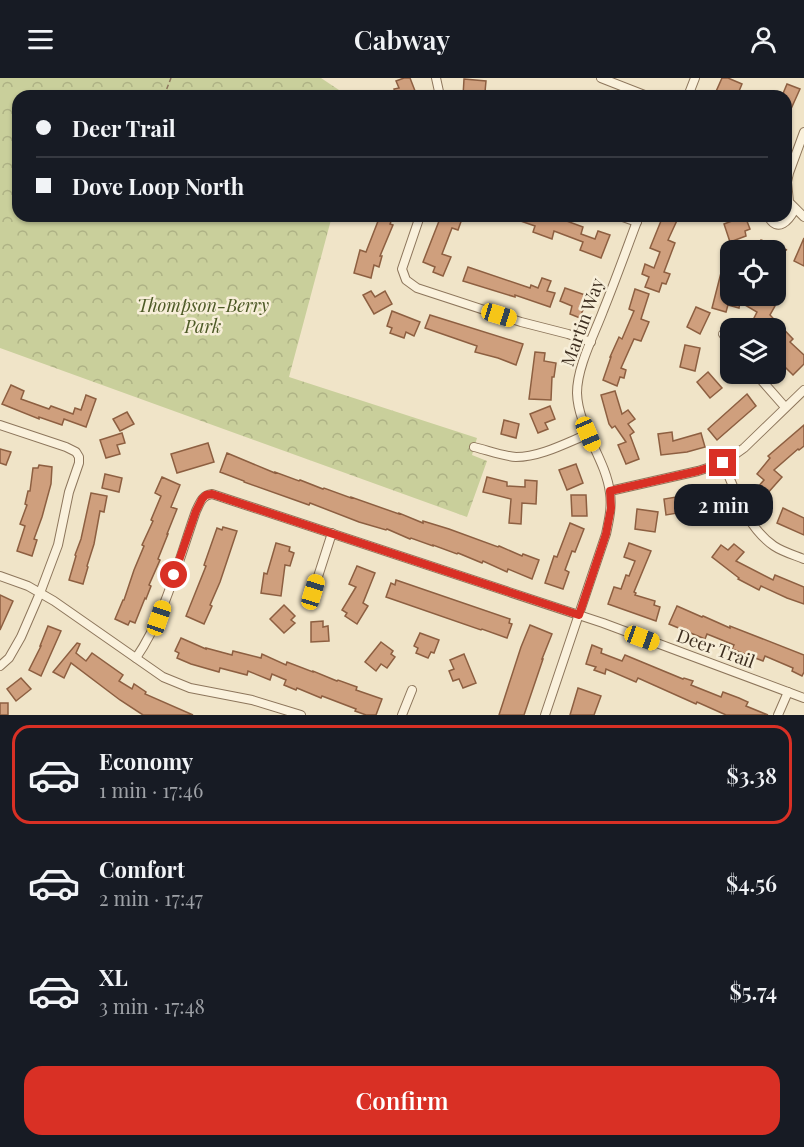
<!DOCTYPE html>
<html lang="en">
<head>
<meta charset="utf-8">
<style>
	body { margin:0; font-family:"Playfair Display",serif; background:#20242c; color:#f1f3f6; height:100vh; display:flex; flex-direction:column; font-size:22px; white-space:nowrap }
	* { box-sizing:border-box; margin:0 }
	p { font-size:20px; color:#9ea1a6 }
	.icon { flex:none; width:33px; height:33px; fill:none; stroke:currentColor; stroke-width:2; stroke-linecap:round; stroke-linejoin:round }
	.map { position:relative; height:637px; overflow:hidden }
	.side { display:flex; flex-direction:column; background:#171b24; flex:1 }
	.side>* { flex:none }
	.banner { position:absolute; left:12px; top:12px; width:780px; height:132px; border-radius:18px; box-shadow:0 2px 4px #0004; display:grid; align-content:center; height:132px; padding:0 24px; background:#171b24 }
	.controls { position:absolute; left:720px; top:162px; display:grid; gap:12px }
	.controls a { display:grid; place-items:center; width:66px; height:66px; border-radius:12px; background:#171b24; box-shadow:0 2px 4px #0004; font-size:30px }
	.end { position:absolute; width:27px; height:27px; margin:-14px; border:8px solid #d93025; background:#fff; box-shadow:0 0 0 3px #fff }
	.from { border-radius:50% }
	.bubble { position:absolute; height:42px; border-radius:18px; background:#171b24; box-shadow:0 2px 4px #0004; font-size:20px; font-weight:600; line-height:42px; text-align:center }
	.car { position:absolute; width:18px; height:36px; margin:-18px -9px; border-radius:8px; box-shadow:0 0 4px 2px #0007; background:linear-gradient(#f5c518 24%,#345 0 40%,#f5c518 0 76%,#345 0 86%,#f5c518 0) }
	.banner b { display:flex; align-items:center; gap:21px; height:57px; font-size:22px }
	.banner b+b { border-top:2px solid #363941 }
	.banner i { width:15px; height:15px; background:#f1f3f6 }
	ul { padding:10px 0 0; list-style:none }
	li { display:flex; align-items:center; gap:18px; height:99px; margin:0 12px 9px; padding:0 12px; border:3px solid transparent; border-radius:18px }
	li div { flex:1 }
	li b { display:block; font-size:22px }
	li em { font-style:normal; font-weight:600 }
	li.active { border-color:#d93025 }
	li>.icon { width:54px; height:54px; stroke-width:1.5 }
	.button { display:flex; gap:12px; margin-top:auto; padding:12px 24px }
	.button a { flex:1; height:69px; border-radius:18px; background:#d93025; color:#fff; font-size:24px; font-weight:600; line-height:69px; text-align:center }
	header { display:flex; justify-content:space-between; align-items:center; height:78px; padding:0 24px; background:#171b24; font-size:27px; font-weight:600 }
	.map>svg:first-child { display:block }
	.park { fill:url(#park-crowns) }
	.building { fill:#cf9f7d; stroke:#8d5f41; stroke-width:1.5 }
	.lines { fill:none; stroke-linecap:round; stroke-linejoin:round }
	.street-casing { stroke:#8d765c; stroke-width:10 }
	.path { stroke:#8d765c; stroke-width:1.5; stroke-dasharray:4.5 3; stroke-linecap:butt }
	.street { stroke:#faf1dc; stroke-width:8 }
	.route { stroke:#d93025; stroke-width:8 }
	.labels { text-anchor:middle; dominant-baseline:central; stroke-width:5; stroke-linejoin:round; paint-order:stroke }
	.park-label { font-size:18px; font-style:italic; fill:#4d5a26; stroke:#f7eed8 }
	.street-label { font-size:18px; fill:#3d2e20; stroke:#f7eed8 }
</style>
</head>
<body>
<header><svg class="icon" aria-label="menu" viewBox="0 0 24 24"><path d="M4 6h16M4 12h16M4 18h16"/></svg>Cabway<svg class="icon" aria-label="person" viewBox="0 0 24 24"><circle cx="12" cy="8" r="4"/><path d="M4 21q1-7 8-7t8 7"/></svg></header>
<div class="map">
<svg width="804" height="637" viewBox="0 0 804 637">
	<defs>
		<pattern id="park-crowns" width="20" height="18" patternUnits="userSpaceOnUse" patternTransform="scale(1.5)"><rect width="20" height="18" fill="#c9cf9b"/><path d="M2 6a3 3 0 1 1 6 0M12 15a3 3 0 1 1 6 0" fill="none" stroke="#aeb285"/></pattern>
	</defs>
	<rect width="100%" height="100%" fill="#f0e4c8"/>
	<path class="park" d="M0,0H321L348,18H18V138H332L289,299L477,360L472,377L487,383L467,439L0,270Z"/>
	<g class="building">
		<path d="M404,0H410L417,18H396L394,11L399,10L396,3Z"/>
		<path d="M722,0H728L742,6L737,18H714Z"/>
		<path d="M464,1L486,3L485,14H478V18H463Z"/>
		<path d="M787,6L800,11L786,42V18H782Z"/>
		<path d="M380,138H393L390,146L393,147L380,178H382L379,189L374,187L371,200L354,195L360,172L366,174Z"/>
		<path d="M441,138H463L458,152L452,150L442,176L451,179L443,198L433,194L435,189L423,184Z"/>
		<path d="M509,138H553L583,149L581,156L595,161L598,153L610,157L601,180L580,172L583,164L554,153L552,161L533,154L535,148L509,139Z"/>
		<path d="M663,138H679L668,162L675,165L664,194L670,196L666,206L662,205L659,214L645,209L649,199L642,196L645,186L654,190L660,174L650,170Z"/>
		<path d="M745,138L750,151L745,153L746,158L730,164L724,146Z"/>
		<path d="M804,160V188L794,183Z"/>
		<path d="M761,162L787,172H757Z"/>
		<path d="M468,189L530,210L531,207L538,210L542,200L551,203L547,213L555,215L550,229L515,217V219L463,203Z"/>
		<path d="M722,191L730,193V218H738L753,222L756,218H758L775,228L770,237L793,261L790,264L804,277V286L793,297L783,287L784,285L776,277V250H767L753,242L757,234L740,224L739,230L728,227L726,234L712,230Z"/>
		<path d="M565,210L588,218L580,240L570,236L572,228L560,223Z"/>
		<path d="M635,211L649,216L641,241L649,244L641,263L634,261L621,290L626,292L624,300L620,299L617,308L603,302L611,279H610L619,259L622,261L634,233L629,231Z"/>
		<path d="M371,213L375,219L385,213L392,226L374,236L363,217Z"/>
		<path d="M696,229L710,235L700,256L687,249Z"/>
		<path d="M392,233L420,244L414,258L406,254L404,260L390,255L392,250L387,248Z"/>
		<path d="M430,237L523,266L516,287L498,280L475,274L477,268L425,250Z"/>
		<path d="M685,267L700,270L695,293L680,289Z"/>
		<path d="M535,274L545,275L544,283L556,285L554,299H552L551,322L529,321Z"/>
		<path d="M708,294L722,310L710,320L697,304Z"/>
		<path d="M11,307L24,313L21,321L49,331L51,328L73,336L75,330L81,332L86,317L96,321L86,349L64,341L62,347L39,339V341L2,326Z"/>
		<path d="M615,313L622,336L628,332L635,341L628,346L634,354L630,357L639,381L626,386L618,367L626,364L615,348L612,350L609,346L601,317Z"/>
		<path d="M747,316L756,328L717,362L708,351Z"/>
		<path d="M550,328L555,341L545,345L548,351L538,355L530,336Z"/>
		<path d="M127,334L134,346L120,353L113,341Z"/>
		<path d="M504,342L519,346L516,360L501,356Z"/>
		<path d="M804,347V368L799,372L798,371L774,392L782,399L766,417L757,410L764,402L757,396L770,380L768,378Z"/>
		<path d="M672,354L673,363L701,355L705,369L687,374L661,377L658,356Z"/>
		<path d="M122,355L125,365L117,367L120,376L106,380L100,362Z"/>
		<path d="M208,365L214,384L177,395L171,376Z"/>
		<path d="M0,371L11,374L6,387L0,385Z"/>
		<path d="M227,375L275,395V394L299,403L300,402L323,411L324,410L351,420V419L399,436V435L423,445V443L449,451L498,469L499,468L522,478L523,476L539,482L532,501L508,491L507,494L483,483L482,485L458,475L457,476L433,467V468L411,460L410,461L387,451L386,452L359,444L310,425L309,427L244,404V403L220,394Z"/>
		<path d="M576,386L583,405L567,412L559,392Z"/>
		<path d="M39,387L52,389L51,406L42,439L34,461L37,462L32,478L17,473L25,448L20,446L27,427L25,426L28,413H30L33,390H38Z"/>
		<path d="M105,396L122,400L119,414L102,410Z"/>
		<path d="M162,399L180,407L171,429L177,431L167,456H168L158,481L160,482L149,507L151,508L146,521L145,520L135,545L130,543L128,547L115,541L123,522H124L134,492L144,468L142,467L153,443L151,442L161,418L155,415Z"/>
		<path d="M487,399L507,404V408L525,409V402L537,403L536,426L522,425L521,446L509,445L511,421L483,414Z"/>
		<path d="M706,414L708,425L717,423L719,435L696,439L695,432L666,437L664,421Z"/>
		<path d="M91,415L107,418L104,434L100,433L94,466L87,488L88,489L83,506L69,502L76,478L75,477L81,461Z"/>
		<path d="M571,417H586L587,438H572Z"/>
		<path d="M783,430L804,440V457L777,445Z"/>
		<path d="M637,431L658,434L655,454L635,451Z"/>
		<path d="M570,445L584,451L575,474L572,473L565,492L569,494L563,511L545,505L554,478L557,479Z"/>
		<path d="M223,449L237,453L220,504L210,527L212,528L204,546L186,538L206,488L204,487L217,450L222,452Z"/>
		<path d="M276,465L290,469L289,473L294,475L290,488L285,487L281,518L261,515L264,495L267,496Z"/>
		<path d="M629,465L651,473L634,514L636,515L635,517L655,523L654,527L660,529L656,543L608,526L614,509L621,511L626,497L629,498L635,483L624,479Z"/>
		<path d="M734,466L744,474L736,483L773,502L775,497L804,509V526L787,520L761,508L759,512L738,501L739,500L712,479L721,467L728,472Z"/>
		<path d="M357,488L375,495L363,525L368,528L357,546L345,538L347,535L342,532L356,509L349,506Z"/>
		<path d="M396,502L510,541L509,545L512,546L507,560L482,551L481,552L386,519L391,505L395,507Z"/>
		<path d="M0,517L13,523L0,552Z"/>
		<path d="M284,527L295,538L291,542L295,545L284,555L270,541Z"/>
		<path d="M677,528L702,539L703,538L730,550V548L804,577V594L802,598L792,593L793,590L765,578L763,583L732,571L734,567L717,560L707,556L705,561L669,546Z"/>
		<path d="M323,543V549L328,548L329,563L311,564V544Z"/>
		<path d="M530,547L552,556L542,581H543L524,637H499L521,569Z"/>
		<path d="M48,548L61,553L41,598L29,592L41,568H40Z"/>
		<path d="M420,555L439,562L434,575L431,574L428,580L416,575L418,570L414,568Z"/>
		<path d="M181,560L206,571V570L232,577L233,573L261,580L262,576L286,587L287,584L313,594V593L337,603L338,602L357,609L356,612L382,621L376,637H366L355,633L356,631L322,618L321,620L297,610L296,612L284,607L286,602L272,596L270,602L248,593L247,597L220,590L219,594L191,586L177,580L179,575L175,573Z"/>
		<path d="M381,564L393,573L391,576L395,579L387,590L381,586L376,593L365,584Z"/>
		<path d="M77,565L80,566L76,575L86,583L92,575L123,597L119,603L132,611L134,606L146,614L145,616L193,637H143L120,622L71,585L64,600L53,594Z"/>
		<path d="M592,567L602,571L601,575L622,583L625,577L683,601L684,600L693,603L691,607L721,619L723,614L739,620L748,624L746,628L768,637H726L697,624L696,626L638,600L636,604L606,591L605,596L594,592L596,589L586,586Z"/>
		<path d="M464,576L476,605L463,610L459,601L453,603L449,593L454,591L450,582Z"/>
		<path d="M21,600L31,611L16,623L7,611Z"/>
		<path d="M578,610L601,618L594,637H570Z"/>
		<rect x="0" y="625" width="8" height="12"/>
	</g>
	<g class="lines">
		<g class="street-casing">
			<g id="street">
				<path d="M436,0L440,18"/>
				<path d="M601,0L647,18"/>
				<path d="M688,18L695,0"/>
				<path d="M804,54L789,95L787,104L789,124L804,139"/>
				<path d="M420,138L402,191L406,202L417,210L521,244L568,256L591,264"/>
				<path d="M620,138L637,144"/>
				<path d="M768,138C778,156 789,142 795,131"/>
				<path d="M723,256L730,266"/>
				<path d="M756,296L785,329"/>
				<path d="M0,347L66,369L76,374L79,379V385L69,414L58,467L40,515L21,559L9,580L0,588"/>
				<path d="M474,369C487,372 502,378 516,379C540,379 566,365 588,356"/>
				<path d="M723,385C736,413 746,449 774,468C783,474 794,477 804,481"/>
				<path d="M610,413L698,393L723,385L744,370L804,312"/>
				<path d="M0,498L28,508L54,523L163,599L190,610L252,622L301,637"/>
				<path d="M313,514L332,455"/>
				<path d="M136,580C165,538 179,481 196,433C200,425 202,417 212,416L603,545L804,620"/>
				<path d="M402,637L412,612"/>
				<path d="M545,637L606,456C609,442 612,429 610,415C606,381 578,350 577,315C577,289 594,257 603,233C616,201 627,170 639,138"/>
				<path d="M778,637L788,614"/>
			</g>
		</g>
		<path class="path" d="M164,18L171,0"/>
		<use href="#street" class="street"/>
	</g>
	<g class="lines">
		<path class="route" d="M174,497L196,433L202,421L206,417L212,416L579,537L606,456L611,430L610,413L698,393L723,385"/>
	</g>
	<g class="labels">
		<g class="park-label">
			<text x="203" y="227">Thompson-Berry<tspan x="203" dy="21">Park</tspan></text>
		</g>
		<g class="street-label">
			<text transform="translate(582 244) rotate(-70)">Martin Way</text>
			<text transform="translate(716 570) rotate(20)">Deer Trail</text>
		</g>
	</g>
</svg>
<div class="controls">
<a><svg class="icon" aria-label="locate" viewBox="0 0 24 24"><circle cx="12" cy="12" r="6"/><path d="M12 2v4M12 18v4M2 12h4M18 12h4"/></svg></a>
<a><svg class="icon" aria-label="layers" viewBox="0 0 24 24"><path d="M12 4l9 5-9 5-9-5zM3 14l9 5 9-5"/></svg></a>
</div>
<i class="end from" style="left:174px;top:497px"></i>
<i class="end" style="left:723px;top:385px"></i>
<div class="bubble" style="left:674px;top:406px;width:99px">2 min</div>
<i class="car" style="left:499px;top:237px;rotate:107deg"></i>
<i class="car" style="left:588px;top:356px;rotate:157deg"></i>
<i class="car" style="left:313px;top:514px;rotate:17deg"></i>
<i class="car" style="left:159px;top:540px;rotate:19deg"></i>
<i class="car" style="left:642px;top:560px;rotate:110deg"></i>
<div class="banner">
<b><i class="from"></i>Deer Trail</b>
<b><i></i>Dove Loop North</b>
</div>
</div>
<section class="side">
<ul>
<li class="active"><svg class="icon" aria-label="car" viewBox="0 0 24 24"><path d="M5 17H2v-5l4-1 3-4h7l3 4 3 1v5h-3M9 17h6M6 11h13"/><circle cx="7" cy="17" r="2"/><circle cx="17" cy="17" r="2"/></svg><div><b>Economy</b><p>1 min · 17:46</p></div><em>$3.38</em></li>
<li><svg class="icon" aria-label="car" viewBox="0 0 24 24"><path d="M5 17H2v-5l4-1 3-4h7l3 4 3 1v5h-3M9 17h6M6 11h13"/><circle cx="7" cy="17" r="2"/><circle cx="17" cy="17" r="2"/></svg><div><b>Comfort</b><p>2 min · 17:47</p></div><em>$4.56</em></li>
<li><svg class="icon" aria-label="car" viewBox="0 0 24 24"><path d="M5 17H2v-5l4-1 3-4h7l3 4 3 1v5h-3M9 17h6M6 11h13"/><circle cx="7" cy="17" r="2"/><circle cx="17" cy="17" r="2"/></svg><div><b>XL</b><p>3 min · 17:48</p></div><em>$5.74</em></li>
</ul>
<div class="button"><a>Confirm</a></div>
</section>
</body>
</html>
